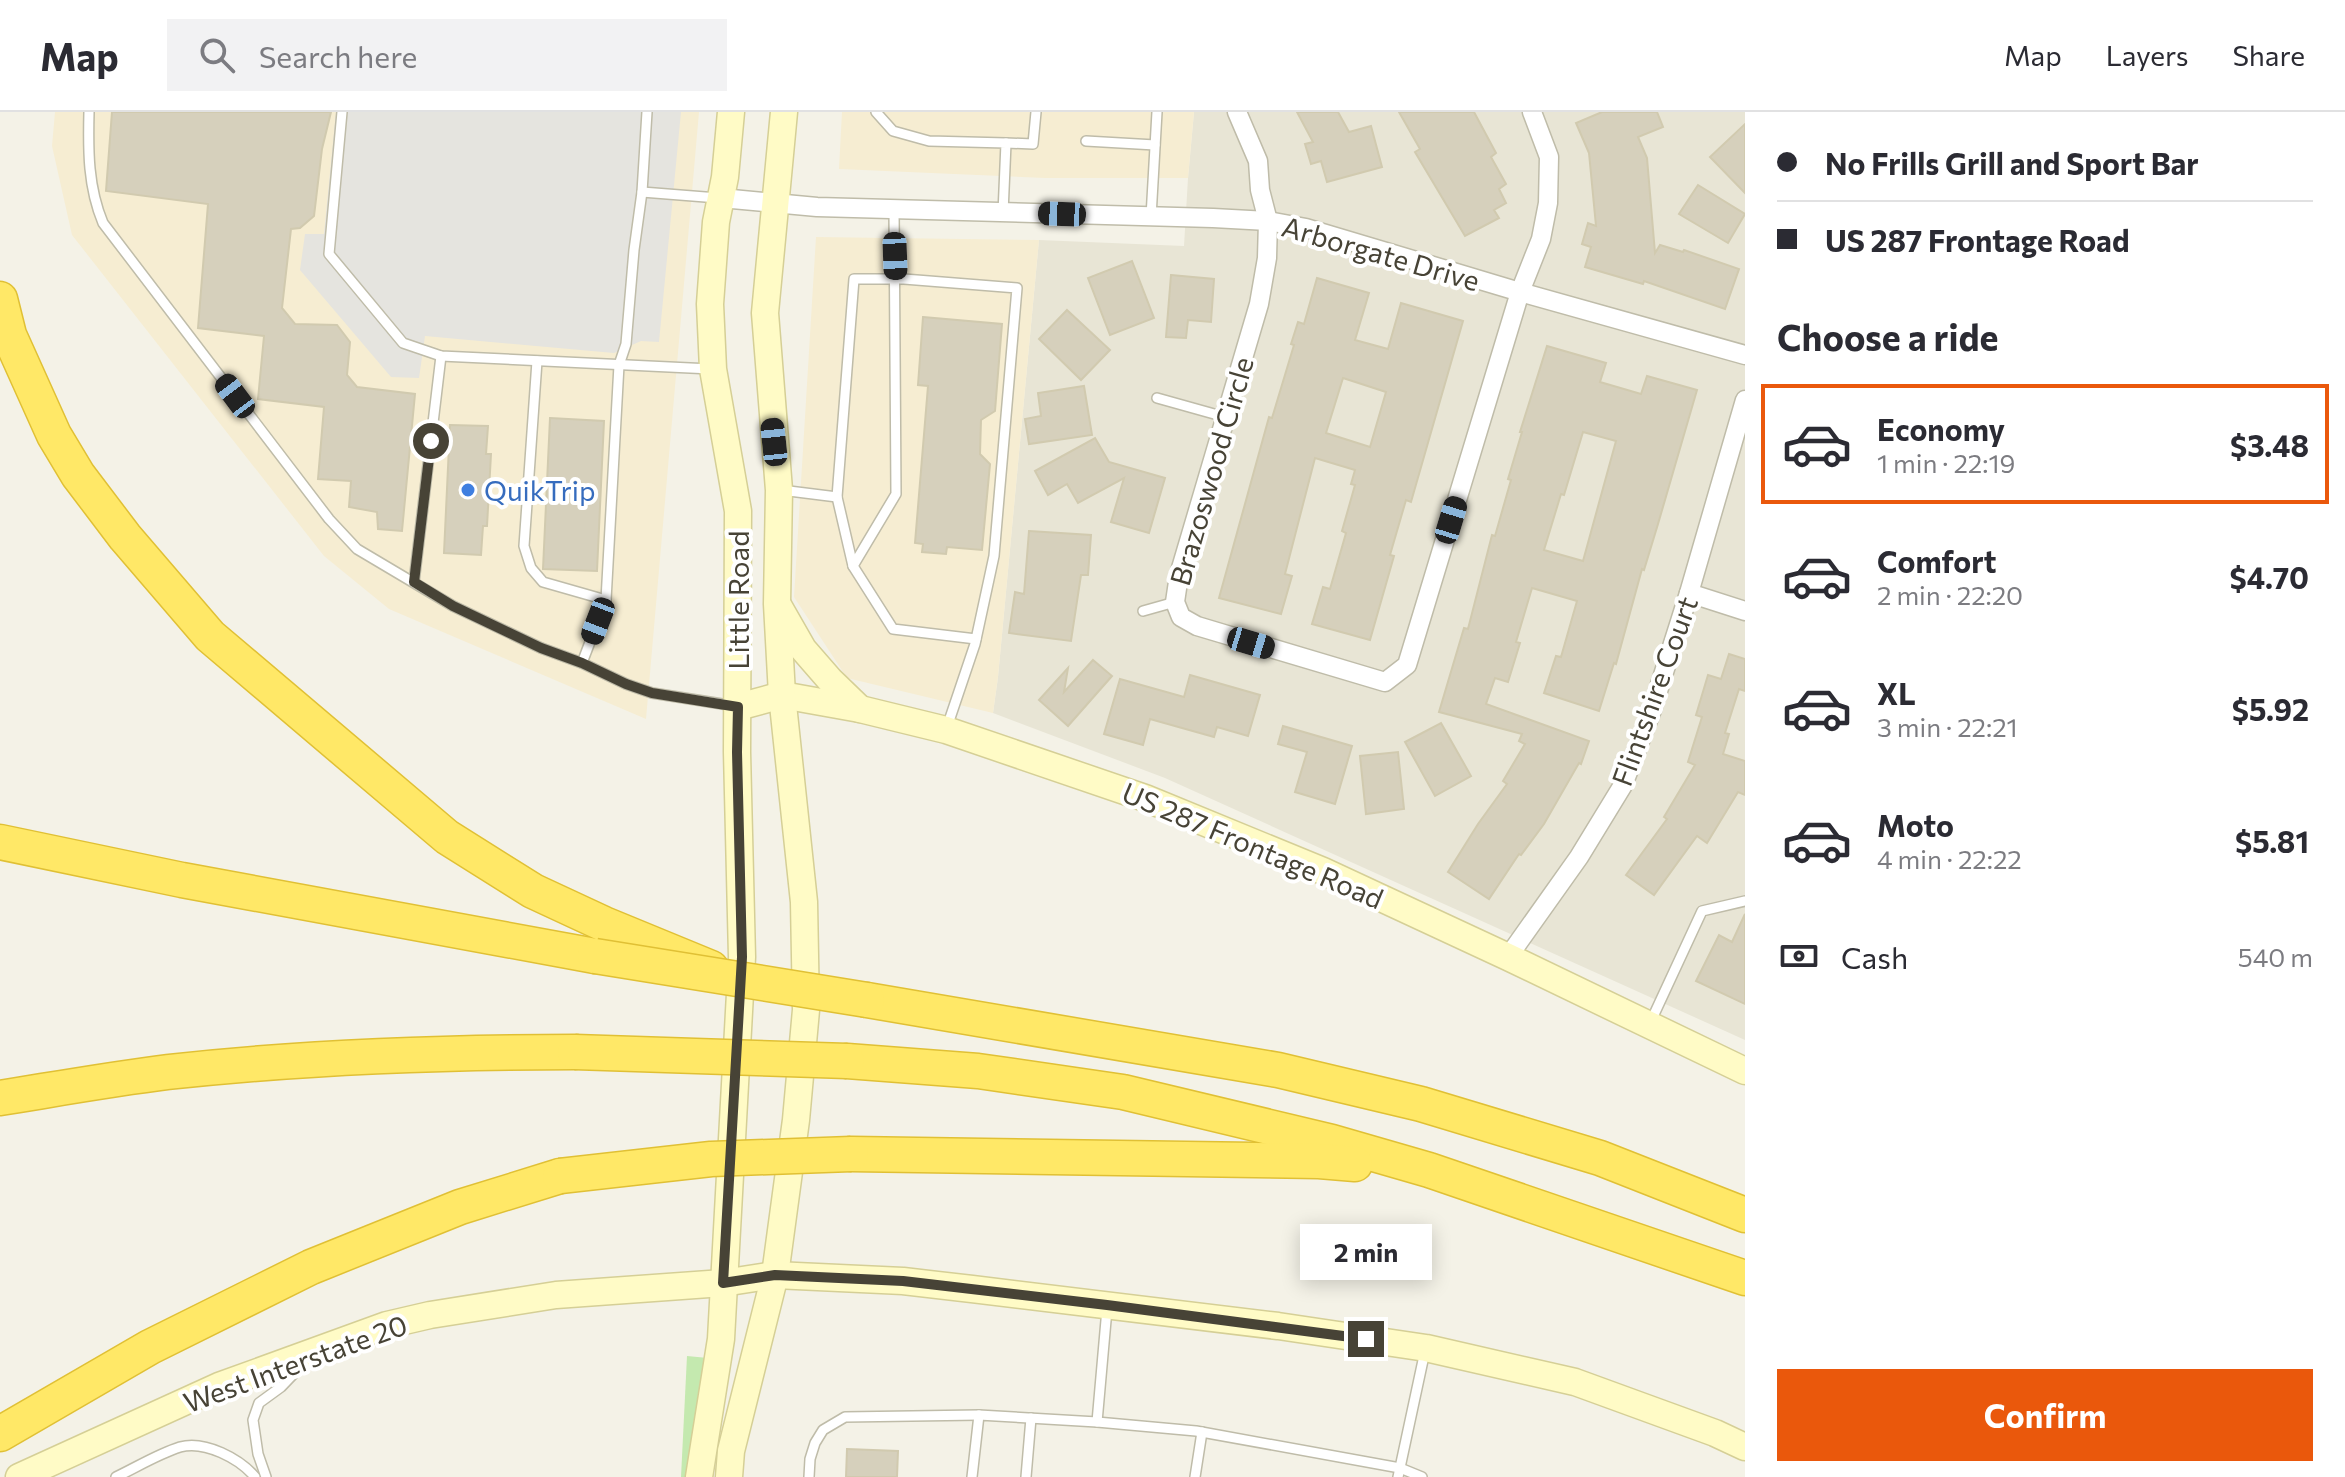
<!DOCTYPE html>
<html lang="en">
<head>
<meta charset="utf-8">
<style>
	body { margin:0; font-family:Commissioner,sans-serif; background:#f2f2f3; color:#2b2b33; height:100vh; display:flex; flex-direction:column; font-size:30px; white-space:nowrap }
	* { box-sizing:border-box; margin:0 }
	p { font-size:26px; color:#7c7c81 }
	.icon { flex:none; width:44px; height:44px; fill:none; stroke:currentColor; stroke-width:2; stroke-linecap:round; stroke-linejoin:round }
	.map { position:relative; flex:1; overflow:hidden }
	.sheet { display:flex; flex-direction:column; background:#fff; width:600px }
	.sheet>* { flex:none }
	.banner { display:grid; align-content:center; height:176px; padding:0 32px; background:#fff }
	.end { position:absolute; width:36px; height:36px; margin:-18px; border:10px solid #474336; background:#fff; box-shadow:0 0 0 4px #fff }
	.from { border-radius:50% }
	.bubble { position:absolute; height:56px; border-radius:0px; background:#fff; box-shadow:0 4px 20px #0003; font-size:26px; font-weight:700; line-height:56px; text-align:center }
	.car { position:absolute; width:24px; height:48px; margin:-24px -12px; border-radius:10px; box-shadow:0 0 6px 2px #0007; background:linear-gradient(#222 24%,#8ab4d8 0 40%,#222 0 76%,#8ab4d8 0 86%,#222 0) }
	.banner b { display:flex; align-items:center; gap:28px; height:76px; font-size:30px }
	.banner b+b { border-top:2px solid #e1e1e2 }
	.banner i { width:20px; height:20px; background:#2b2b33 }
	ul { padding:0; list-style:none }
	li { display:flex; align-items:center; gap:24px; height:120px; margin:0 16px 12px; padding:0 16px; border:4px solid transparent; border-radius:0px }
	li div { flex:1 }
	li b { display:block; font-size:30px }
	li em { font-style:normal; font-weight:700 }
	li.active { border-color:#ea580c }
	li>.icon { width:72px; height:72px; stroke-width:1.5 }
	h2 { padding:0 32px; font-size:36px; line-height:96px }
	.pay { display:flex; align-items:center; gap:20px; height:88px; padding:0 32px; font-size:30px }
	.pay p { margin-inline-start:auto }
	.cta { display:flex; gap:16px; margin-top:auto; padding:16px 32px }
	.cta a { flex:1; height:92px; border-radius:0px; background:#ea580c; color:#fff; font-size:32px; font-weight:700; line-height:92px; text-align:center }
	header { display:flex; align-items:center; gap:48px; box-sizing:border-box; height:112px; padding:0 40px; background:#fff; border-bottom:2px solid #e1e1e2 }
	header strong { font-size:38px }
	nav { display:flex; gap:44px; margin-inline-start:auto; font-size:28px }
	.search { width:560px; height:72px; background:#f2f2f3; display:flex; align-items:center; gap:20px; box-sizing:border-box; padding:0 28px; border-radius:0px; color:#7c7c81; font-size:30px }
	main { display:flex; flex:1; min-height:0 }
	.map>svg:first-child { display:block }
	.residential { fill:#e8e5d5 }
	.commercial { fill:#f6edd2 }
	.green { fill:#c4e9af }
	.parking { fill:#e5e4df }
	.building { fill:#d6d0bc; stroke:#d1caaf; stroke-width:2; fill-rule:evenodd }
	.lines { fill:none; stroke-linecap:round; stroke-linejoin:round }
	.service-casing { stroke:#bfbca9; stroke-width:12 }
	.minor-casing { stroke:#bfbca9; stroke-width:21 }
	.secondary-casing { stroke:#d5cf96; stroke-width:29 }
	.motorway-casing { stroke:#e0c035; stroke-width:37 }
	.service { stroke:#fff; stroke-width:9 }
	.minor { stroke:#fff; stroke-width:18 }
	.secondary { stroke:#fffbc6; stroke-width:26 }
	.motorway { stroke:#ffe867; stroke-width:34 }
	.motorway-bridge-casing { stroke:#e0c035; stroke-width:37; stroke-linecap:butt }
	.motorway-bridge { stroke:#ffe867; stroke-width:34 }
	.route { stroke:#474336; stroke-width:10 }
	.shop-dot { fill:#3f7fe0; stroke:#fff; stroke-width:3 }
	.labels { text-anchor:middle; dominant-baseline:central; stroke-width:8; stroke-linejoin:round; paint-order:stroke }
	.street-label { font-size:28px; fill:#474336; stroke:#fff }
	.shop-label { font-size:28px; fill:#366cbe; stroke:#fff; text-anchor:start }
</style>
</head>
<body>
<header>
<strong>Map</strong>
<div class="search"><svg class="icon" aria-label="search" viewBox="0 0 24 24"><circle cx="10" cy="10" r="6"/><path d="M15 15l6 6"/></svg>Search here</div>
<nav><a>Map</a><a>Layers</a><a>Share</a></nav>
</header>
<main>
<div class="map">
<svg width="1745" height="1365" viewBox="0 0 1745 1365">
	<rect width="100%" height="100%" fill="#f4f2e7"/>
	<path class="residential" d="M1194,0H1745V928L1165,666L993,601L998,565L1039,128L1184,134L1188,66Z"/>
	<g class="commercial">
		<path d="M55,0H699L646,607L389,497L324,444L72,123L52,34Z"/>
		<path d="M842,0H1194L1188,66H1045L839,57Z"/>
		<path d="M816,125L1039,128L998,565L993,601L847,566L794,485Z"/>
	</g>
	<path class="green" d="M687,1244L708,1246L704,1365H681Z"/>
	<path class="parking" d="M336,0H681L659,230L641,229L614,241L425,224L419,266L391,265L300,158L305,122H324Z"/>
	<g class="building">
		<path d="M112,0H331L322,37L314,104L300,116L291,117L282,196L295,212L337,213L350,230L347,263L357,275L415,282L402,419L378,417L377,400L349,395L351,369L318,367L324,295L258,287L264,224L198,216L208,92L106,79Z"/>
		<path d="M1297,0H1338L1349,20L1371,14L1382,55L1327,70L1321,49L1311,52L1305,32L1313,30Z"/>
		<path d="M1399,0H1474L1496,41L1491,45L1506,72L1499,77L1506,91L1494,98L1499,106L1465,124L1415,40L1420,37Z"/>
		<path d="M1602,0H1657L1663,15L1638,25L1647,46L1655,141L1660,133L1683,140L1684,138L1739,157L1725,197L1644,169L1643,172L1585,155L1591,135L1582,132L1588,111L1596,114L1589,41L1576,11Z"/>
		<path d="M1745,12V81L1710,45Z"/>
		<path d="M1698,73L1745,102L1728,131L1679,102Z"/>
		<path d="M1132,149L1154,206L1110,223L1088,166Z"/>
		<path d="M1171,163L1214,167L1211,210L1188,208L1186,226L1166,225Z"/>
		<path d="M1317,166L1369,181L1355,228L1388,237L1401,191L1463,209L1411,390L1406,388L1390,443L1394,444L1370,528L1312,512L1323,475L1330,477L1346,421L1342,419L1355,373L1351,372L1355,358L1315,346L1285,462L1292,464L1281,502L1219,486L1269,305L1272,306L1294,233L1291,232L1298,210L1304,212ZM1343,266L1386,280L1370,335L1326,321Z"/>
		<path d="M1067,198L1110,238L1081,268L1039,227Z"/>
		<path d="M923,205L1002,212L995,299L981,308L980,342L990,352L982,438L947,435L946,442L922,440L923,432L915,431L928,274L918,273Z"/>
		<path d="M1547,234L1606,251L1600,270L1641,282L1647,264L1697,278L1658,412L1644,458L1642,457L1616,552L1614,551L1599,599L1544,581L1556,544L1561,545L1577,489L1532,476L1516,530L1520,531L1508,570L1495,566L1486,592L1589,629L1581,652L1579,651L1544,712L1521,743L1519,742L1489,787L1448,760L1478,712L1507,672L1503,669L1525,632L1519,629L1522,622L1439,600L1464,516L1468,517L1492,423L1495,424L1511,368L1508,367L1522,320H1520ZM1583,320L1616,329L1583,449L1544,438L1561,382L1564,383Z"/>
		<path d="M1084,274L1092,323L1029,332L1025,307L1041,304L1038,281Z"/>
		<path d="M550,306L604,309L597,459L543,457Z"/>
		<path d="M450,313L488,314L486,342H491L487,414H483L481,443L444,441Z"/>
		<path d="M1095,326L1109,350L1165,366L1149,421L1111,410L1124,366L1078,391L1067,372L1048,383L1035,359Z"/>
		<path d="M1029,419L1091,423L1088,463H1081L1071,529L1009,521L1015,480L1024,482Z"/>
		<path d="M1729,542L1745,547V579L1739,577L1725,621L1729,622L1723,642L1745,649V683L1738,680L1707,731L1697,724L1654,783L1626,763L1667,707L1664,705L1695,653L1688,650L1702,605L1696,603L1708,563L1721,567Z"/>
		<path d="M1093,548L1112,564L1068,614L1039,588L1068,556L1064,580Z"/>
		<path d="M1190,563L1260,583L1248,624L1217,615L1214,625L1150,607L1143,633L1104,622L1120,567L1184,585Z"/>
		<path d="M1441,611L1471,664L1435,684L1405,630Z"/>
		<path d="M1283,614L1352,634L1335,692L1295,680L1307,640L1278,632Z"/>
		<path d="M1398,640L1404,697L1366,702L1360,644Z"/>
		<path d="M1745,802V892L1696,869L1719,823L1732,830Z"/>
		<path d="M847,1337L898,1339L897,1365H846Z"/>
	</g>
	<g class="lines">
		<g class="service-casing">
			<g id="service">
				<path d="M89,0C88,39 88,75 103,111L329,407L357,437L453,494L541,536L582,551L626,572L652,581L735,594"/>
				<path d="M342,0L329,142L403,231L441,244L711,257"/>
				<path d="M876,0L893,19L929,29L1006,31L1003,101"/>
				<path d="M1086,29L1155,33"/>
				<path d="M1006,31L1033,32L1036,0"/>
				<path d="M642,80L718,86"/>
				<path d="M1151,105L1157,0"/>
				<path d="M537,249L524,434L531,456L543,470L606,488"/>
				<path d="M1157,286L1225,305"/>
				<path d="M781,378L837,385L854,167H904L1017,176L994,444L975,532L947,615"/>
				<path d="M837,385L853,454L893,517L976,527"/>
				<path d="M853,454L896,382L894,97"/>
				<path d="M414,470L441,244"/>
				<path d="M1143,499L1175,490"/>
				<path d="M582,551L606,488L619,253L626,232L634,138L642,80L647,0"/>
				<path d="M1651,909L1702,799L1745,789"/>
				<path d="M1097,1310L1107,1197"/>
				<path d="M116,1365C137,1355 158,1342 180,1335C205,1328 240,1347 255,1365"/>
				<path d="M266,1365L258,1342L253,1308L259,1291L281,1275L304,1251"/>
				<path d="M809,1365L810,1347L815,1331L823,1318L845,1305L979,1303"/>
				<path d="M972,1365L979,1303L1097,1310L1196,1319L1400,1356L1422,1365"/>
				<path d="M1026,1365L1031,1306"/>
				<path d="M1195,1365L1202,1320"/>
				<path d="M1398,1365L1425,1239"/>
			</g>
		</g>
		<g class="minor-casing">
			<g id="minor">
				<path d="M1237,0L1258,49L1260,78L1268,109L1267,146L1259,192L1179,463L1175,490L1181,505L1197,514L1385,570L1407,553L1520,180L1541,127L1548,91L1549,45L1532,0"/>
				<path d="M721,86L817,95L1213,106L1268,109L1306,116L1520,180L1745,243"/>
				<path d="M1689,481L1745,499"/>
				<path d="M1508,845L1579,745L1623,673L1652,598L1689,481L1745,288"/>
			</g>
		</g>
		<g class="secondary-casing">
			<g id="secondary">
				<path d="M779,495L803,537L830,568L860,597"/>
				<path d="M738,595L782,583L860,597L946,618L1145,686L1323,759L1508,845L1745,959"/>
				<path d="M19,1365L219,1274L387,1213L430,1203L556,1183L723,1171L775,1163L903,1169L972,1177L1278,1214L1426,1236L1575,1270L1715,1321L1745,1335"/>
				<path d="M699,1365L721,1227L742,845L737,640L738,399L713,257L710,192L716,110L725,65L731,0"/>
				<path d="M729,1365L731,1339L775,1163L796,1008L806,898L804,790L782,583L777,492L779,378L765,201L784,0"/>
			</g>
		</g>
		<g class="motorway-casing">
			<g id="motorway">
				<path d="M0,187L9,223L54,323L78,363L125,425L210,524L447,725L533,779L604,812L711,856"/>
				<path d="M0,730L182,768L595,844"/>
				<path d="M867,888L1278,958L1421,992L1600,1046L1745,1103"/>
				<path d="M847,949L978,959L1123,980L1332,1030L1429,1058L1745,1166"/>
				<path d="M0,986C56,977 112,967 168,960C304,945 439,940 575,940"/>
				<path d="M851,1042L1319,1049L1355,1052"/>
				<path d="M0,1322L150,1235L311,1155L460,1095L560,1064"/>
			</g>
		</g>
		<use href="#service" class="service"/>
		<use href="#minor" class="minor"/>
		<use href="#secondary" class="secondary"/>
		<use href="#motorway" class="motorway"/>
		<g class="motorway-bridge-casing">
			<g id="motorway-bridge">
				<path d="M595,844L867,888"/>
				<path d="M575,940L847,949"/>
				<path d="M560,1064L711,1047L851,1042"/>
			</g>
		</g>
		<use href="#motorway-bridge" class="motorway-bridge"/>
	</g>
	<g class="lines">
		<path class="route" d="M431,329L414,470L453,494L541,536L582,551L626,572L652,581L738,595L737,640L742,845L723,1171L775,1163L903,1169L1107,1193L1366,1227"/>
	</g>
	<circle class="shop-dot" cx="468" cy="378" r="8"/>
	<g class="labels">
		<g class="street-label">
			<text transform="translate(1381 141) rotate(16)">Arborgate Drive</text>
			<text transform="translate(1211 359) rotate(-74)">Brazoswood Circle</text>
			<text transform="translate(738 488) rotate(-90)">Little Road</text>
			<text transform="translate(1654 579) rotate(-70)">Flintshire Court</text>
			<text transform="translate(1253 733) rotate(23)">US 287 Frontage Road</text>
			<text transform="translate(295 1251) rotate(-20)">West Interstate 20</text>
		</g>
		<g class="shop-label">
			<text x="484" y="378">QuikTrip</text>
		</g>
	</g>
</svg>
<i class="end from" style="left:431px;top:329px"></i>
<i class="end" style="left:1366px;top:1227px"></i>
<div class="bubble" style="left:1300px;top:1112px;width:132px">2 min</div>
<i class="car" style="left:1062px;top:102px;rotate:272deg"></i>
<i class="car" style="left:895px;top:144px;rotate:178deg"></i>
<i class="car" style="left:235px;top:284px;rotate:323deg"></i>
<i class="car" style="left:774px;top:330px;rotate:354deg"></i>
<i class="car" style="left:1451px;top:408px;rotate:17deg"></i>
<i class="car" style="left:598px;top:509px;rotate:201deg"></i>
<i class="car" style="left:1251px;top:531px;rotate:107deg"></i>
</div>
<section class="sheet">
<div class="banner">
<b><i class="from"></i>No Frills Grill and Sport Bar</b>
<b><i></i>US 287 Frontage Road</b>
</div>
<h2>Choose a ride</h2>
<ul>
<li class="active"><svg class="icon" aria-label="car" viewBox="0 0 24 24"><path d="M5 17H2v-5l4-1 3-4h7l3 4 3 1v5h-3M9 17h6M6 11h13"/><circle cx="7" cy="17" r="2"/><circle cx="17" cy="17" r="2"/></svg><div><b>Economy</b><p>1 min · 22:19</p></div><em>$3.48</em></li>
<li><svg class="icon" aria-label="car" viewBox="0 0 24 24"><path d="M5 17H2v-5l4-1 3-4h7l3 4 3 1v5h-3M9 17h6M6 11h13"/><circle cx="7" cy="17" r="2"/><circle cx="17" cy="17" r="2"/></svg><div><b>Comfort</b><p>2 min · 22:20</p></div><em>$4.70</em></li>
<li><svg class="icon" aria-label="car" viewBox="0 0 24 24"><path d="M5 17H2v-5l4-1 3-4h7l3 4 3 1v5h-3M9 17h6M6 11h13"/><circle cx="7" cy="17" r="2"/><circle cx="17" cy="17" r="2"/></svg><div><b>XL</b><p>3 min · 22:21</p></div><em>$5.92</em></li>
<li><svg class="icon" aria-label="car" viewBox="0 0 24 24"><path d="M5 17H2v-5l4-1 3-4h7l3 4 3 1v5h-3M9 17h6M6 11h13"/><circle cx="7" cy="17" r="2"/><circle cx="17" cy="17" r="2"/></svg><div><b>Moto</b><p>4 min · 22:22</p></div><em>$5.81</em></li>
</ul>
<div class="pay"><svg class="icon" aria-label="cash" viewBox="0 0 24 24"><path d="M3 7h18v10H3z"/><circle cx="12" cy="12" r="2"/></svg>Cash<p>540 m</p></div>
<div class="cta"><a>Confirm</a></div>
</section>
</main>
</body>
</html>
